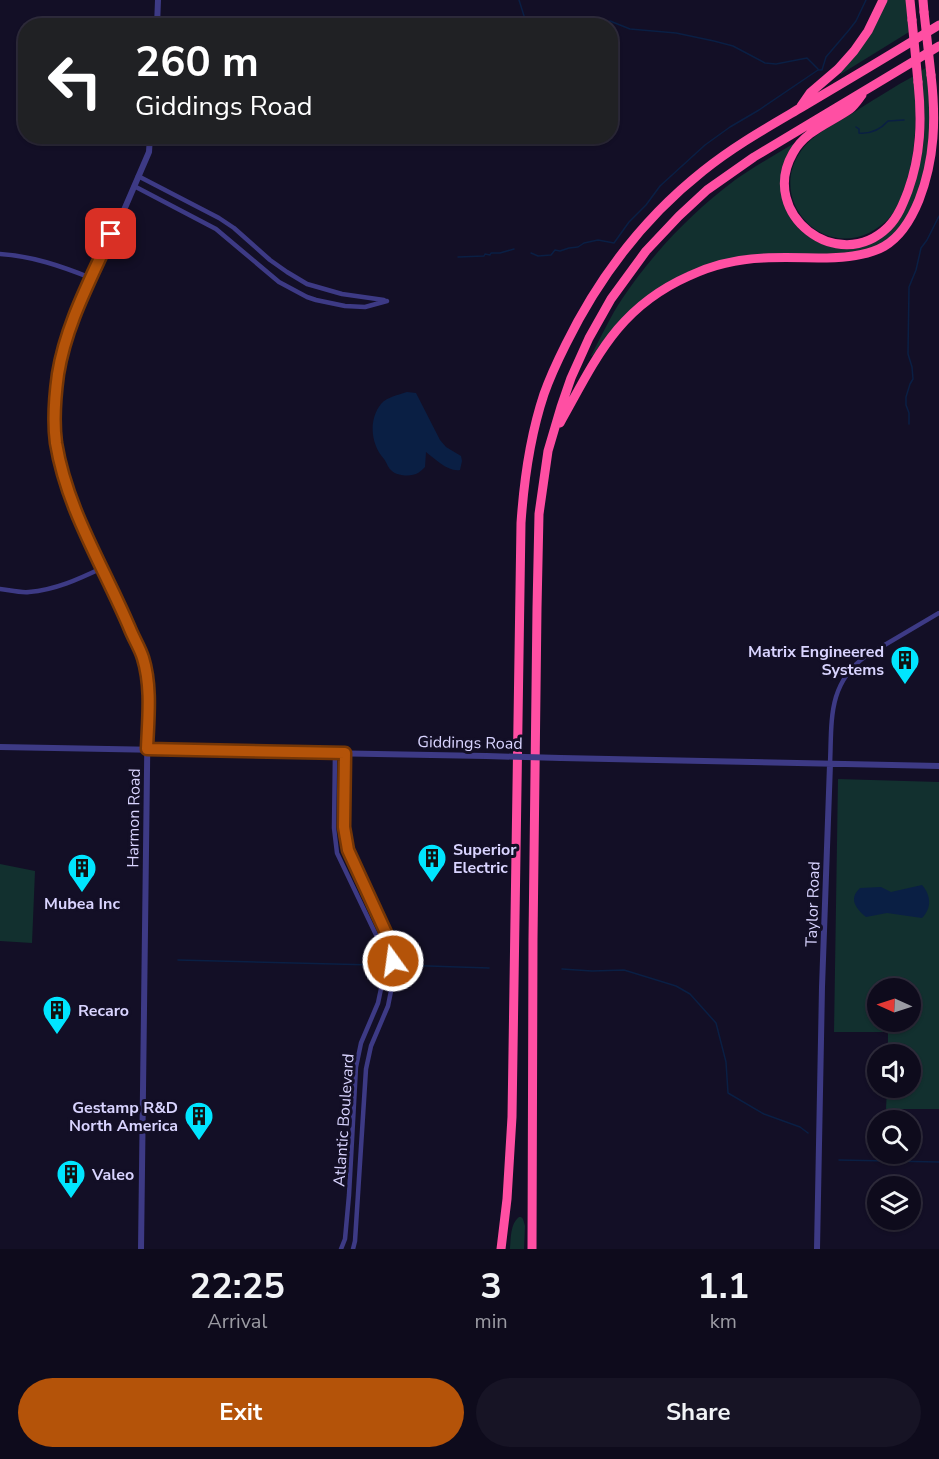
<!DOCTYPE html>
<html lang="en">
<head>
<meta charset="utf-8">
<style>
	body { margin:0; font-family:"Nunito Sans",sans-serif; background:#171425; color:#f1f3f6; height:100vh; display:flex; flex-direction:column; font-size:22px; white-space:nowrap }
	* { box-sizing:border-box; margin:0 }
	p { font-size:20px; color:#9b9ba3 }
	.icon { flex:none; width:33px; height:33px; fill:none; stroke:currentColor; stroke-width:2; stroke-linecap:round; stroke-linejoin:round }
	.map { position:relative; height:1249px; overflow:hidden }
	.side { display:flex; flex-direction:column; background:#0e0b1c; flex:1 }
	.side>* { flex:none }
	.guide { position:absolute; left:18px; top:18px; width:600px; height:126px; border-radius:24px; box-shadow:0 2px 4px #0004,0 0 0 2px #2e2b3b; background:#202124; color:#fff; overflow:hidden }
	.needle { width:39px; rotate:273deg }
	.fabs { position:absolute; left:867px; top:978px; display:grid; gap:12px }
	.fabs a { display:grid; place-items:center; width:54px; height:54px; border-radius:50%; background:#0e0b1c; box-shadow:0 2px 4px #0004,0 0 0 2px #2e2b3b; font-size:30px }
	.pin { position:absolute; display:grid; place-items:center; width:51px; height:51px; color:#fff; margin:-26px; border-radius:12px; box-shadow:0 3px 9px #0006 }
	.me { position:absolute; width:66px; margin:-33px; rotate:346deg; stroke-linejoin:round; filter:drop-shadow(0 0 4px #0008) }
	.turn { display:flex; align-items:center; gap:21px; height:126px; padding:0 18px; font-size:27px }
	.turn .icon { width:78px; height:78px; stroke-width:2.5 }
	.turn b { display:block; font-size:42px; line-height:51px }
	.eta { display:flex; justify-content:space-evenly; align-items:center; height:102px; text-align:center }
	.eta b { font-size:36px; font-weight:700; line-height:42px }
	.primary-button { display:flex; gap:12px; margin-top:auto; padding:12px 18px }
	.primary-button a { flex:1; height:69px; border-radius:36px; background:#b45309; color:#fff; font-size:24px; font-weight:700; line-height:69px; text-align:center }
	.primary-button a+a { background:#171425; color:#f1f3f6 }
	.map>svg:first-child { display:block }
</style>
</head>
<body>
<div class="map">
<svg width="939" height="1249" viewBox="0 0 939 1249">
	<rect width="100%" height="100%" fill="#130f26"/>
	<path fill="#12302f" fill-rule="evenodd" d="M887 0H906L909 32 841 74 840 72Z
		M927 67 930 113 929 153 919 192 903 225 886 242 858 254 759 255 696 269 611 331 592 356H591C601 337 610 317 622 299 652 254 691 213 735 180 753 167 773 156 793 144L794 146C783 161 782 170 783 189 784 195 784 201 785 207 792 228 815 245 837 248 845 249 852 247 859 246 870 243 880 240 888 232 894 226 898 216 902 209 929 162 926 122 921 71Z
		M914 76C917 116 917 154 903 192 900 199 898 207 893 213 887 222 878 228 869 233 817 257 768 197 801 151 814 132 840 122 859 109 877 98 895 86 914 76Z
		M838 779 939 782V1109H886L887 1088H910V1054H888V1032H834ZM878 988H910V1022H878Z
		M0 864 35 871 32 943 0 941Z
		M519 1217H521L523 1219 525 1226 524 1249H510C511 1239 510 1224 519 1217Z"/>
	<path fill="#0a1f44" d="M407 392 416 393 440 440 446 447 461 456 462 461 460 470C448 472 435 459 426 452L425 467C423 469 421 471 418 473 412 477 397 476 392 471 388 468 387 463 384 459 371 445 368 420 381 404 387 397 398 395 407 392Z
		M922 885C931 895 932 908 922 918L887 913 866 917C856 909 848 899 860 888L881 887 891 892Z"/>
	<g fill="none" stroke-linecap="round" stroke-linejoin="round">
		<path stroke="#0a1f44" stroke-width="1.5" d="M519 0 525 19 532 26
			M593 26 610 21 630 29 676 33 714 41 733 46 765 63 776 64 807 58 818 69
			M856 127 859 129V133C871 134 880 130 888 121L904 120
			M531 253 538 256 551 255 555 250 560 251 569 248 578 247 584 243 598 240 614 243 629 222 646 205 660 186 705 145 730 127 759 110 818 70H822L826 57 849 30 856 21 866 0
			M458 257 484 256 485 254 490 255 491 253H500L514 249
			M909 424V413L906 405V397L910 384 913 379 912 367 908 354 909 287 916 270 921 248 927 240 939 216
			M178 960 374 965
			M398 965 489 968
			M562 969 592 971 624 970 676 986 690 994 716 1023 726 1062 728 1093 764 1114 800 1127 808 1133
			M839 1160 939 1162"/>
		<path stroke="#3d3a85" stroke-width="4.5" d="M138 176 219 218 234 228 270 260 287 272 307 284 342 294 384 300
			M134 186 216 229 279 282 307 297 316 300 345 306 365 307 387 301
			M0 254C32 256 61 266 91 278
			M0 589C9 590 20 593 29 592 55 590 79 579 102 568
			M335 753 334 828 337 853 378 939 383 962 382 984 378 1003 361 1043 356 1067 349 1195 345 1239 341 1249
			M345 753 344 827 348 850 387 935 393 961 392 986 388 1006 371 1046 366 1069 355 1241 353 1249
			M830 764C832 721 827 684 866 656L939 613"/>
		<path stroke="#3d3a85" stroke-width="6" d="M157 26 158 0
			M0 747 486 756
			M561 758 939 766
			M141 1249 148 691 143 658 124 615 75 510 64 477 56 441 55 411 58 374 67 339 77 306 124 210 149 152 150 136
			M817 1249 822 987 830 764"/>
		<path stroke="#ff4fa3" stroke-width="9" d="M910 0 912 20
			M923 0 924 12
			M862 95C858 100 855 105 850 109 830 123 805 131 793 153 758 214 838 276 888 227 898 217 903 204 908 191 921 155 922 120 918 82
			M801 106 810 93 838 69 854 51 868 31 883 0
			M560 423C596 359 617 308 689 276 712 265 738 259 764 258 785 257 806 258 827 258 876 257 900 247 919 200 935 159 936 118 931 75
			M501 1249 507 1199 512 1117 521 523C524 479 530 436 544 394 550 377 558 360 566 344 599 277 645 217 703 171 734 146 768 127 802 107 848 80 893 53 939 25
			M532 1249 533 939 537 608 539 514 548 451 561 407 571 378 589 338 611 299 646 251 679 216 707 190 754 157 939 46"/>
		<path stroke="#3d3a85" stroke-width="6" d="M486 756 561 758"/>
		<path stroke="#ff4fa3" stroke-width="9" d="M924 12 931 75
			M912 20 918 82"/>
	</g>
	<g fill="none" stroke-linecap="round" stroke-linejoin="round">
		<g stroke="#753606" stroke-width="15">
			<path id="route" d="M111 234C91 279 66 324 58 374 55 396 53 421 56 443 67 510 104 567 130 629 134 639 140 648 143 658 152 687 148 720 147 749L345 753 344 827 348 850 387 935 393 961"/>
		</g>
		<use href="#route" stroke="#b45309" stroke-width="10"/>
	</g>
	<defs>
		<g id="building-pin" transform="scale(1.5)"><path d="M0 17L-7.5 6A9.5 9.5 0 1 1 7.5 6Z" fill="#00e5ff" stroke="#130f26"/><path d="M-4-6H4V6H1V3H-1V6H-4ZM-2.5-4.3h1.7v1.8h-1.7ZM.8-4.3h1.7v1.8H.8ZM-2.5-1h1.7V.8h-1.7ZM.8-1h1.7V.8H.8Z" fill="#111"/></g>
	</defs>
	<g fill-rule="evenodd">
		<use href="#building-pin" x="905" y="660"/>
		<use href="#building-pin" x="432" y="858"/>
		<use href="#building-pin" x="82" y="868"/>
		<use href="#building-pin" x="57" y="1010"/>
		<use href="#building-pin" x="199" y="1116"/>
		<use href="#building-pin" x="71" y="1174"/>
	</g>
	<g text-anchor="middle" stroke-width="6" stroke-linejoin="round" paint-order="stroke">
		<g font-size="16" font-weight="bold" fill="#d9d4ff" stroke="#130f26" text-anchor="start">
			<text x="884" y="657" text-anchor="end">Matrix Engineered<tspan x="884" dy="18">Systems</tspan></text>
			<text x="453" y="855">Superior<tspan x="453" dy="18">Electric</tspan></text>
			<text x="82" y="909" text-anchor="middle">Mubea Inc</text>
			<text x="78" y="1016">Recaro</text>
			<text x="178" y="1113" text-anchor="end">Gestamp R&amp;D<tspan x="178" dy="18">North America</tspan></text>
			<text x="92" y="1180">Valeo</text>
		</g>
		<g font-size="16" fill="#d9d4ff" stroke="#130f26">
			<text transform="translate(470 742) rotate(1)" y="6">Giddings Road</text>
			<text transform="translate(133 818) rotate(-89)" y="6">Harmon Road</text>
			<text transform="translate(812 904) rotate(-88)" y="6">Taylor Road</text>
			<text transform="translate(343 1120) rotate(-86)" y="6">Atlantic Boulevard</text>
		</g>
	</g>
</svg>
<div class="fabs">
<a><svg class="needle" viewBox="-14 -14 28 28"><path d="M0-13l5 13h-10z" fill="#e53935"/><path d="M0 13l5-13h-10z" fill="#9b9ba3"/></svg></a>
<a><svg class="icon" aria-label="sound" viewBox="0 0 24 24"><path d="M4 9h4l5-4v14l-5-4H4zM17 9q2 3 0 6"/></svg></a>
<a><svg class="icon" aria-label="search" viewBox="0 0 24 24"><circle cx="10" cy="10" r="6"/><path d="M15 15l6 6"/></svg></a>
<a><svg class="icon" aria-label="layers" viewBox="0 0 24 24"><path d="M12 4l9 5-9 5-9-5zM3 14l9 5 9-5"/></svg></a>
</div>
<div class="pin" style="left:111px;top:234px;background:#d93025"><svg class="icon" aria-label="arrive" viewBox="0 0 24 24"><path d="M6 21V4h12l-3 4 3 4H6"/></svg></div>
<svg class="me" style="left:393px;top:961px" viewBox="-20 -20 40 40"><circle r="17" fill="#b45309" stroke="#fff" stroke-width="3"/><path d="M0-11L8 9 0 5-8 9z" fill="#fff"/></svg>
<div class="guide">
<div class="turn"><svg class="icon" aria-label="left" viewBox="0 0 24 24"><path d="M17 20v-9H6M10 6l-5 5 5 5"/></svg><div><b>260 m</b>Giddings Road</div></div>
</div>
</div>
<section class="side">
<div class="eta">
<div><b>22:25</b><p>Arrival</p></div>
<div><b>3</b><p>min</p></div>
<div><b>1.1</b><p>km</p></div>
</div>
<div class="primary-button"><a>Exit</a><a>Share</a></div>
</section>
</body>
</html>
